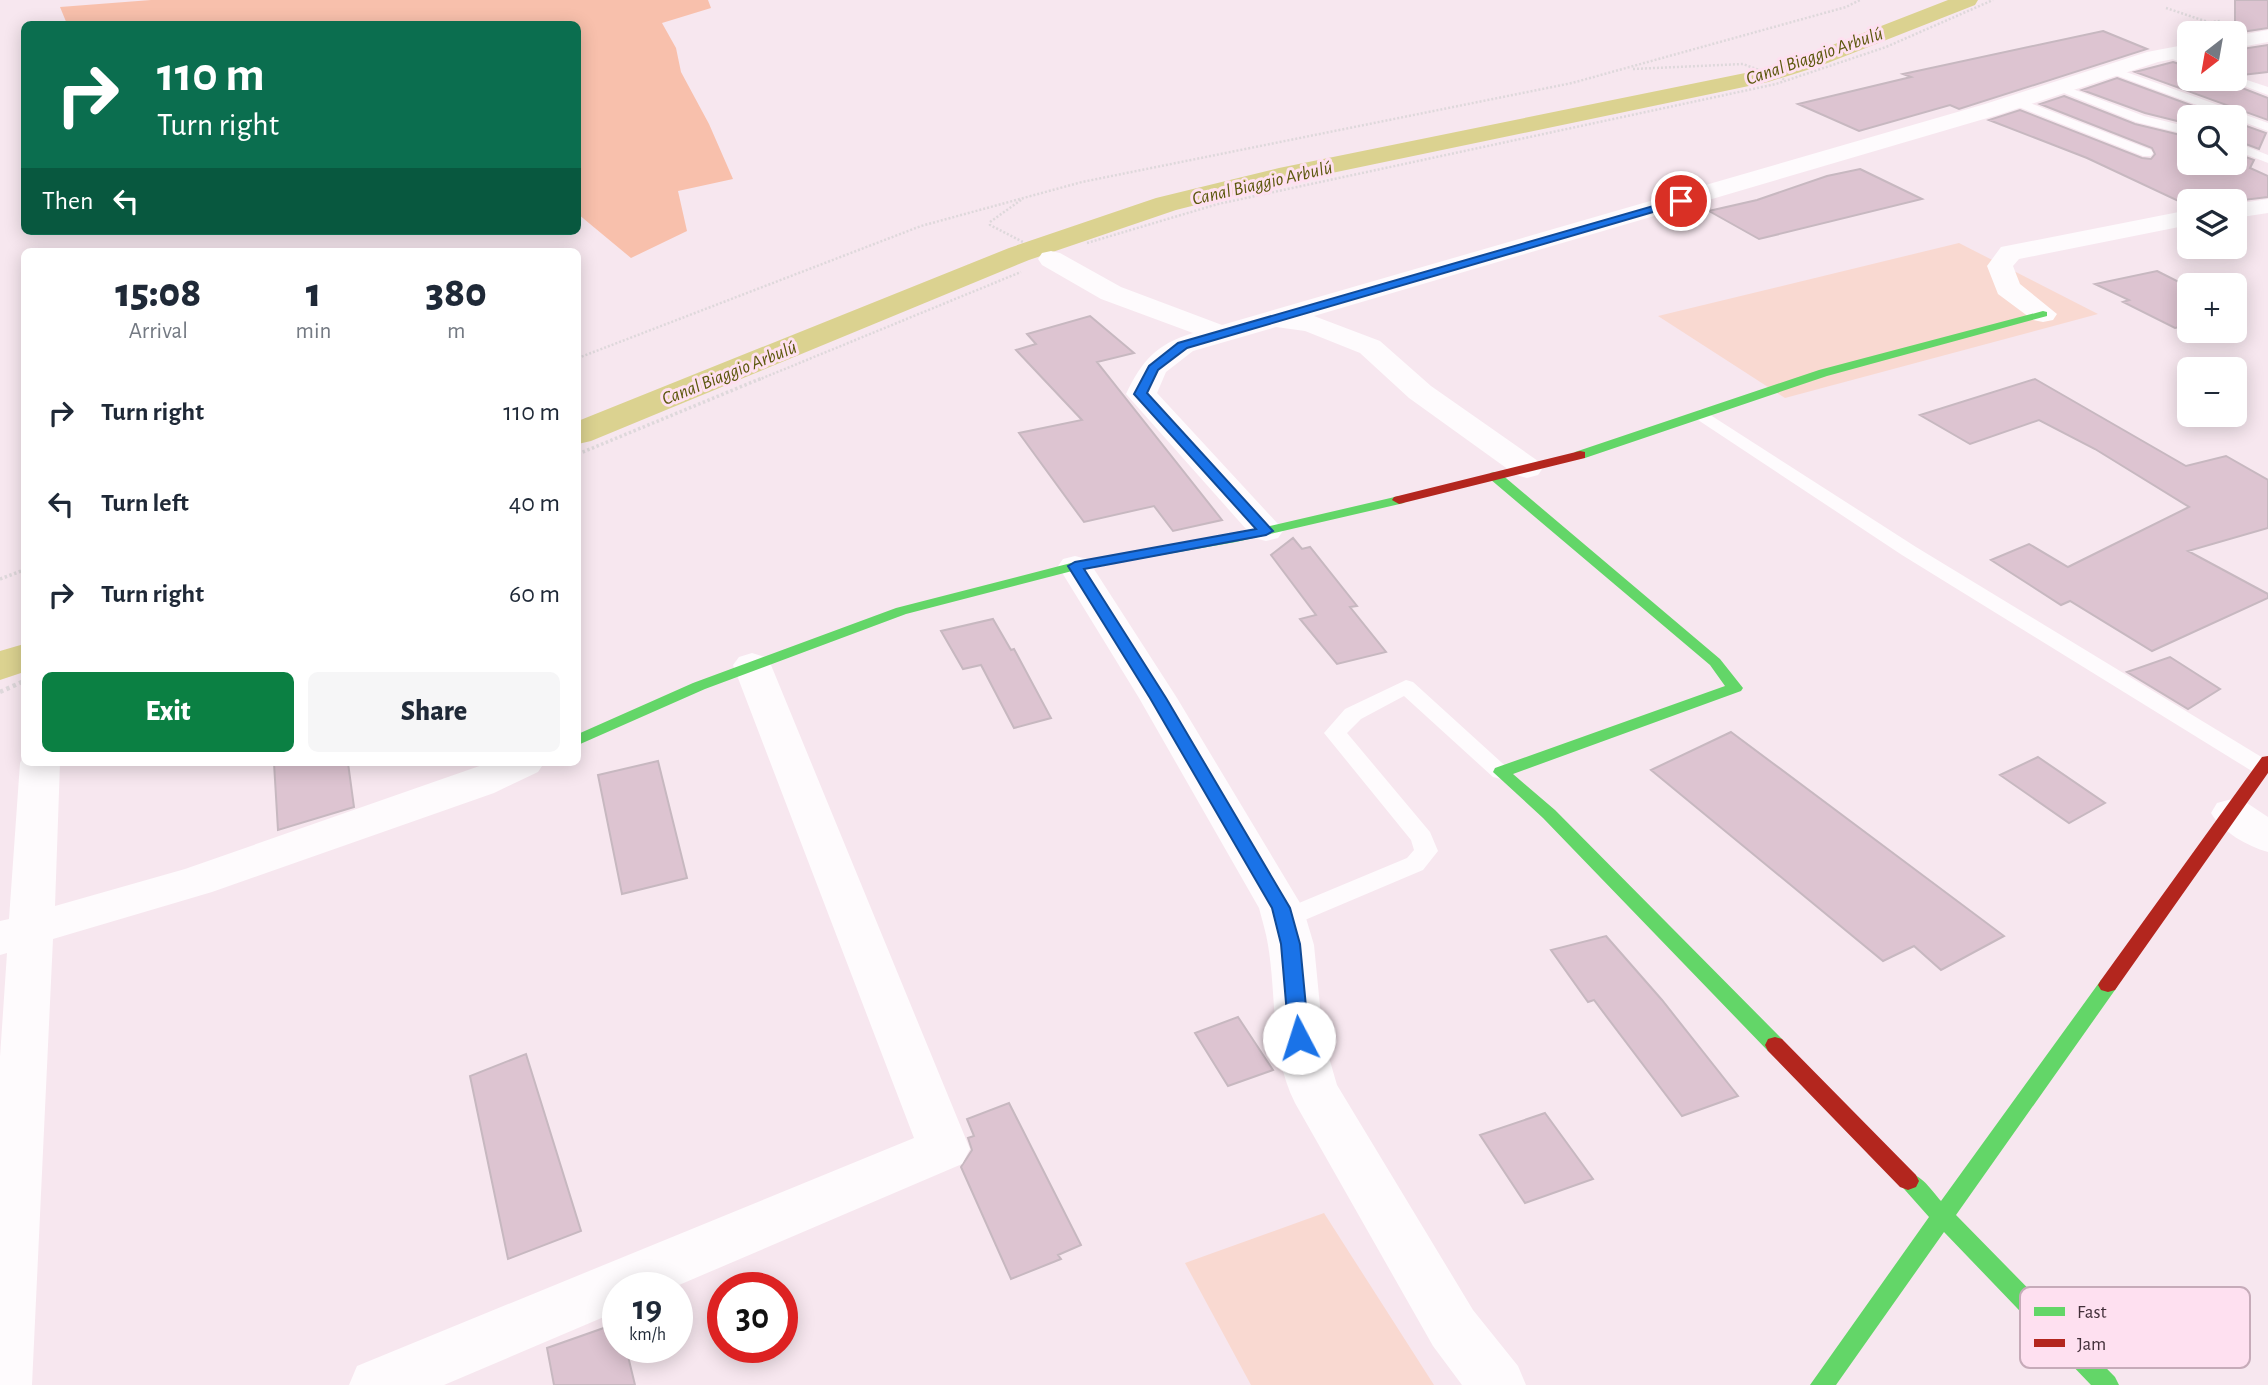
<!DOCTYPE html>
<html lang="en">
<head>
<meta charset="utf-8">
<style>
	body { margin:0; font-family:"Alegreya Sans",sans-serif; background:#f6f6f7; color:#1f2937; height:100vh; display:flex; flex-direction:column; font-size:26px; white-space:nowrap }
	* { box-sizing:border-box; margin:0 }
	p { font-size:23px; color:#747a83 }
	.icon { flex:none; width:38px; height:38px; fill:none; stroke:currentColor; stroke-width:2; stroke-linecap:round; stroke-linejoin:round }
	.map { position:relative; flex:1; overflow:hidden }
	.side { position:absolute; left:21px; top:248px; width:560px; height:518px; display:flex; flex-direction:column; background:#fff; border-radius:10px; box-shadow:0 4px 18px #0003 }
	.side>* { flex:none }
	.top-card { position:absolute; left:21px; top:21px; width:560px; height:214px; border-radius:10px; box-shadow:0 4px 18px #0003; background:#0b6e4f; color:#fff; overflow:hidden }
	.needle { width:46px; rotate:211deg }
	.controls { position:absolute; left:2177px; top:21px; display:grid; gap:14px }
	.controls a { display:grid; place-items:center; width:70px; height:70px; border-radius:10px; background:#fff; box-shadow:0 4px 18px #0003; font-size:35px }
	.speed { position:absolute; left:602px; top:1272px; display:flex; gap:14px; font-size:35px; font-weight:700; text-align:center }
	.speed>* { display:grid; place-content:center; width:91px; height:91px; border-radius:50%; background:#fff; box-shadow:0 4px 18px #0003; line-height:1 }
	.speed small { font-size:18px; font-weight:400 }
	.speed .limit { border:10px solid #d22; background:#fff; color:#111 }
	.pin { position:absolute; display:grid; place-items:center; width:60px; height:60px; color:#fff; margin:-30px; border:4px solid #fff; border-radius:50%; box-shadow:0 2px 7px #0007 }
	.me { position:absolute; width:77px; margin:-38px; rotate:355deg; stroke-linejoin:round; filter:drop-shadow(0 0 5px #0008) }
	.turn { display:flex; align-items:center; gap:24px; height:147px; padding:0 21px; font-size:32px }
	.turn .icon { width:91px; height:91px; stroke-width:2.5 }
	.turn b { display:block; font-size:49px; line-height:60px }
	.then { display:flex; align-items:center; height:66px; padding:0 21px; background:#0003; gap:14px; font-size:26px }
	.eta { display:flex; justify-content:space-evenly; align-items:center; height:119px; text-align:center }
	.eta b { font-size:42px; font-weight:800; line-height:49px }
	.action { display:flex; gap:14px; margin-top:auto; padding:14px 21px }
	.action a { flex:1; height:80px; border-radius:10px; background:#0b8043; color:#fff; font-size:28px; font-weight:800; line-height:80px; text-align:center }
	.action a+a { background:#f6f6f7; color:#1f2937 }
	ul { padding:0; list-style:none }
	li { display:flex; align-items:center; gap:21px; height:91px; padding:0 21px }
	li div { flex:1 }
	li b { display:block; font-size:26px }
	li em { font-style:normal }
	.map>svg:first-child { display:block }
</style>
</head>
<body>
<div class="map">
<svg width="2268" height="1385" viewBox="0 0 2268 1385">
	<rect width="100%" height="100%" fill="#f7e7ef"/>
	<path fill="#f9d9d1" d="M1959 243 2098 314 1785 398 1658 316Z
		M1324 1213 1434 1385H1251L1185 1263Z"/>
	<path fill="#f8c0ac" d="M151 0H708L711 8 662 23 676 48 681 72 709 124 733 179 678 191 687 231 631 258 578 214V24H67L60 7Z"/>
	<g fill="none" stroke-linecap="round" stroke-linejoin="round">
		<path fill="#dbd290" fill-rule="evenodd" d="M1948 0H1978L1975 5 1820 66 1768 82 1279 184 1176 210 1029 260 591 441 578 444V421L1009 248 1156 198 1279 168 1755 71 1804 56Z
			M24 644V672L0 680V651Z"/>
	</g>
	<path fill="#ddc4d1" stroke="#c7b8c0" stroke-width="2" d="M2235 0H2268V28L2235 33Z
		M2103 31 2147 49 1959 109 1950 105 1859 131 1798 104 1911 77 1903 74Z
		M2268 45V72L2242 75 2235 74V50Z
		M2173 62 2189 67V79H2219L2268 98V120L2135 72Z
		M2117 78 2223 117H2189V124L2145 113 2082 90Z
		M2064 96 2135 124 2189 137V163H2235V153L2254 160 2250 168 2268 176V197L2235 201H2189V206L2087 158 1989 120 2020 110 2142 158 2151 159 2155 154 2152 148 2040 104Z
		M2235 122 2266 133 2259 149 2235 140Z
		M1860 169 1922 199 1759 239 1709 211 1757 200 1827 176Z
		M2157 271 2189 287V325L2175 328 2123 302 2129 300 2095 284Z
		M1090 316 1134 353 1097 362 1222 520 1173 531 1154 506 1084 522 1019 433 1082 420 1016 350 1036 344 1027 334Z
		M2035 379 2186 466 2226 456 2268 480V528L2188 551 2268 594V598L2152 651 2070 601 2061 605 1991 560 2029 544 2068 567 2189 507 2095 449 2039 420 1970 444 1920 415Z
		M1293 538 1302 549 1310 547 1357 606 1350 607 1386 652 1337 664 1300 619 1316 615 1271 555Z
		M993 619 1011 650 1014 649 1051 718 1014 728 981 665 963 669 941 631Z
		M2170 657 2220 689 2188 709 2127 672Z
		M1731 732 2004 936 1941 970 1914 946 1883 961 1651 770Z
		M2038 757 2105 803 2069 823 2000 775Z
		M658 761 687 878 622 894 598 775Z
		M274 763H348L354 807 278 830Z
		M1606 936 1662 1000 1738 1096 1682 1116 1594 1000 1588 1002 1551 950Z
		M1238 1017 1273 1070 1228 1086 1195 1033Z
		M526 1054 581 1231 508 1259 470 1076Z
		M1009 1103 1081 1245 1058 1255 1061 1259 1011 1279 961 1167 972 1150 968 1138 974 1136 967 1119Z
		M1545 1113 1593 1179 1525 1203 1480 1135Z
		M618 1323V1348H626L635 1385H554L547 1348Z"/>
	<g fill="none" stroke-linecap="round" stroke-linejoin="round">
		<path stroke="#ded8db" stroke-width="2.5" stroke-dasharray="2 2" stroke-linecap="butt" d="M2166 8 2208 22
			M2198 24 2220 21
			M1633 69 1743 64 1786 80
			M1021 200 990 222V225L1023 242
			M1087 243 1218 204 1776 84 1886 47 1993 0
			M578 358 921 226 1082 182 1572 83 1846 7 1860 0
			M758 380 1021 272"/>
		<path stroke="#ded8db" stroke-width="3.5" stroke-dasharray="2.5 2.5" stroke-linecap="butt" d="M578 454 762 378
			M0 579 24 570"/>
		<path stroke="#ded8db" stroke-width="4.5" stroke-dasharray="3.5 3.5" stroke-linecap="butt" d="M0 692 24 681"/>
		<path fill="#fefbfd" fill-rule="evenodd" d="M2168 51 2189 58V65L2164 56 2162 54Z
			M2107 68H2115L2268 123V131L2107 72Z
			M2235 76 2268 87V95L2231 81 2229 79H2235Z
			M2054 85H2062L2144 116 2189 127V135L2136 122 2054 89Z
			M2015 97 2151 150 2153 153 2151 156H2143L2011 104 2009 101Z
			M2235 142 2268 155V163L2235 150Z
			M1701 409 1916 547 2268 761V774L2255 773 1902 555 1695 418 1693 414Z
			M1406 680 1413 682 1512 772 1509 777 1501 779 1493 777 1404 696 1361 719 1347 733 1430 832 1438 851 1423 870 1293 925 1284 928 1275 925 1272 919 1275 913 1407 858 1414 850 1411 840 1324 733 1345 709Z"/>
		<path fill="#fefbfd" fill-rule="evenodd" d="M2268 30V42L2235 48V36Z
			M2189 44V56L2158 62 2001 114 1314 316 1380 341 1431 386 1538 461 1543 468 1538 475 1527 478 1516 475 1409 398 1360 353 1305 331 1276 327 1193 351 1166 372 1157 393 1278 524 1283 531 1278 538 1266 541 1254 538 1126 394C1142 361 1156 344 1193 333L1101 299 1042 265 1038 259 1042 253 1051 251 1060 253 1121 287 1222 325 1985 104 2147 52Z
			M2268 199V213L2235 218V204Z
			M2189 210V225L2019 259 2013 266 2020 284 2057 314 2053 320 2043 322 2033 320 1998 294 1987 266 2001 247Z
			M1075 556 1087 559 1092 566 1177 698 1303 908 1314 945 1323 1037 1337 1085 1473 1310 1518 1366 1526 1385H1462L1433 1346 1295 1103C1270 1053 1277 999 1268 945 1266 932 1262 920 1259 908L1139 698 1058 566 1063 559Z
			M752 653 765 657 771 665 970 1149 962 1164 672 1288H618V1311L444 1385H349L357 1366 914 1138 733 665 739 657Z
			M24 755V763H60L55 906 185 869 488 763H544L538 772 494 793 212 892 53 939 32 1385H0V1057L7 953 0 955V921L9 919 20 763Z
			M2232 799 2247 803 2268 817V852C2247 846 2222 832 2211 813L2217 803Z"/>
		<path fill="#63d668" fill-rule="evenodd" d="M2043 311 2047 312V316L1827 376 1585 458H1575L1573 455 1575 452 1819 370Z
			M1495 472 1500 473 1720 659 1743 688 1741 691 1513 774 1555 810 1782 1039 1785 1045 1782 1051 1775 1053 1768 1051 1543 818 1493 772 1495 768 1725 686 1710 665 1490 479V473Z
			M1399 496 1406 500 1404 503 1236 542 1076 570 906 614 705 689 578 745V734L693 683 896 608 1075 562 1236 534Z
			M2108 978 2115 980 2118 985 2115 990 1956 1215 2115 1377 2119 1385H2091L1944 1232 1836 1385H1810L1929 1217 1897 1181 1900 1175C1918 1168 1930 1189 1941 1201L2101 980Z"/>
		<path fill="#b3261e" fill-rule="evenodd" d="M1580 451 1585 452V458L1399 504 1392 500 1394 497Z
			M2268 756V773L2115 990 2108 992 2101 990 2098 985 2101 980 2262 757Z
			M1775 1037 1782 1039 1916 1175 1919 1181 1916 1187 1908 1190 1900 1187 1768 1051 1765 1045 1768 1039Z"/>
	</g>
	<path fill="#1a73e8" stroke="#114b97" stroke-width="2" d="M1681 198 1684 199V203L1187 348 1158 370 1147 393 1273 531 1266 535 1084 569 1166 698 1290 908 1300 944 1309 1038 1306 1043 1299 1045 1292 1043 1289 1038 1281 944 1272 908 1150 698 1068 566 1075 562 1256 529 1134 394 1149 366 1178 343Z"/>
	<g text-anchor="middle" stroke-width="6" stroke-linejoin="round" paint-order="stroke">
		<g font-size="19" font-style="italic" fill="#5c570c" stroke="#fee0f0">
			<text transform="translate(1814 55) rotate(-19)" y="7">Canal Biaggio Arbulú</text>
			<text transform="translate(1262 182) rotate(-13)" y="7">Canal Biaggio Arbulú</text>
			<text transform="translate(729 372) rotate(-22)" y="7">Canal Biaggio Arbulú</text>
		</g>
	</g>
	<rect x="2020" y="1287" width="230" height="81" rx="10" fill="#fee0f0" stroke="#c6abb9" stroke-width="2"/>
	<rect x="2034" y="1307" width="31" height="9" fill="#63d668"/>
	<rect x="2034" y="1339" width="31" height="8" fill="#b3261e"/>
	<g font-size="19" fill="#422f39">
		<text x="2077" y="1318">Fast</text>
		<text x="2077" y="1350">Jam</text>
	</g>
</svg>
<div class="controls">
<a><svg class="needle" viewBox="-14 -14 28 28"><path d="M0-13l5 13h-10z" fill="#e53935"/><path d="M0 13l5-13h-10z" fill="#747a83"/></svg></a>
<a><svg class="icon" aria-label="search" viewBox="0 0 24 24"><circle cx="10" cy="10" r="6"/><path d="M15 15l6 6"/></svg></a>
<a><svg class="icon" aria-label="layers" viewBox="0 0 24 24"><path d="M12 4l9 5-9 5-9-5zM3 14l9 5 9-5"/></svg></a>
<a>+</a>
<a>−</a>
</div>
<div class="speed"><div>19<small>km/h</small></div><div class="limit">30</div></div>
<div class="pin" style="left:1681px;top:201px;background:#d93025"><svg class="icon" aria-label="arrive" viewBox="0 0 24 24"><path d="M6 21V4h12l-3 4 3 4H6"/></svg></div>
<svg class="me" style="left:1299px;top:1038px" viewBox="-20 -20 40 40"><circle r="19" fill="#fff"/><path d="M0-13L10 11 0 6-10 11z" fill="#1a73e8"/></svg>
<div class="top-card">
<div class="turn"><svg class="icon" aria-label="right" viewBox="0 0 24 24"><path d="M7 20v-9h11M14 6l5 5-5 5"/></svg><div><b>110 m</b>Turn right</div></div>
<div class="then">Then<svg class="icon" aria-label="left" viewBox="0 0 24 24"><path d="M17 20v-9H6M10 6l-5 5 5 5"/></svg></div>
</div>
<section class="side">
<div class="eta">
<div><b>15:08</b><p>Arrival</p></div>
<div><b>1</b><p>min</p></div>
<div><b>380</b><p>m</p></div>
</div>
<ul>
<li><svg class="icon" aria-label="right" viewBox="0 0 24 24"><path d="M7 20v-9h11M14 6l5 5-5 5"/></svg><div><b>Turn right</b></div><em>110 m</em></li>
<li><svg class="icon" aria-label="left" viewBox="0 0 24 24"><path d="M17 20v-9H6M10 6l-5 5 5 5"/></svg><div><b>Turn left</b></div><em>40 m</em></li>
<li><svg class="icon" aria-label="right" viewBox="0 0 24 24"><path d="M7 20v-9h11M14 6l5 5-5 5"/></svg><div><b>Turn right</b></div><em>60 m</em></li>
</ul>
<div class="action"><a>Exit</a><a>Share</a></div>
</section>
</div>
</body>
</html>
